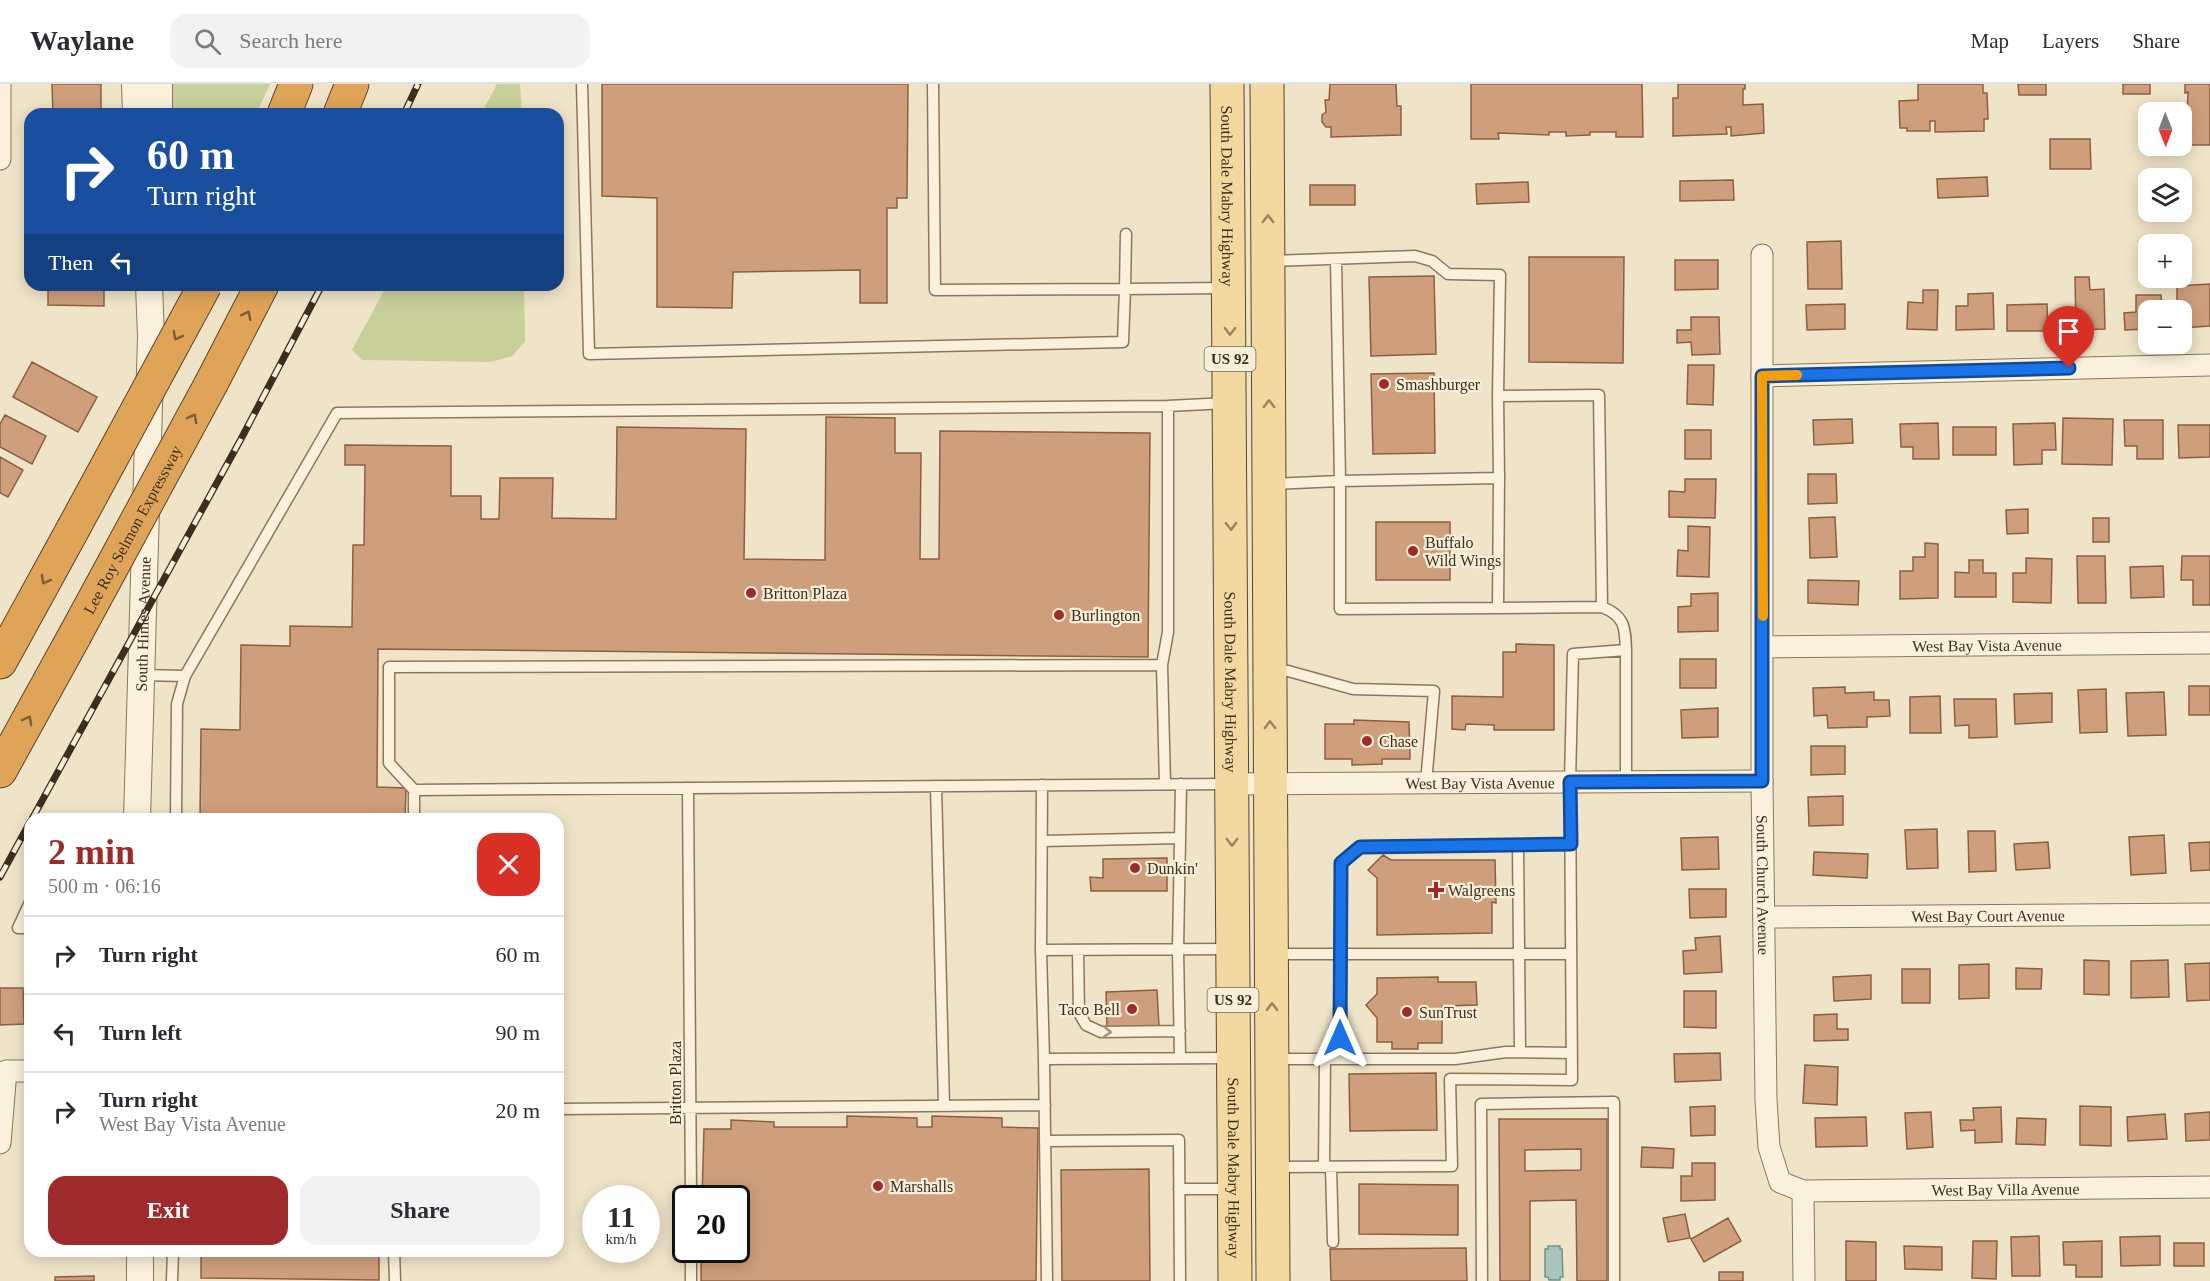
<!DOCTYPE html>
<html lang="en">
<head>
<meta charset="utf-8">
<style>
	body { margin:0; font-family:Georgia,serif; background:#f2f2f3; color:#2b2b33; height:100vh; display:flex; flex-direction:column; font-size:22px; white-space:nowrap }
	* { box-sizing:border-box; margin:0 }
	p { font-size:20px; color:#7c7c81 }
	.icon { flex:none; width:33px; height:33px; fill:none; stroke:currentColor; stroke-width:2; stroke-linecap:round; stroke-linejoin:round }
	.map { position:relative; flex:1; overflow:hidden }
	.sheet { position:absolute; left:24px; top:729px; width:540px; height:444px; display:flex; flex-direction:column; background:#fff; border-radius:18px; box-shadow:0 3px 15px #0003 }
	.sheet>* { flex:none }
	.guide { position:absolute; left:24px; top:24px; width:540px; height:183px; border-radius:18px; box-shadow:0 3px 15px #0003; background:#1a4fa0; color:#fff; overflow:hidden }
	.needle { width:39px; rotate:179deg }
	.fabs { position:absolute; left:2138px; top:18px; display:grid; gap:12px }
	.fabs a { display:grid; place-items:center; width:54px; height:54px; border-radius:12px; background:#fff; box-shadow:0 3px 15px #0003; font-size:30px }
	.speed { position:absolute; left:582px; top:1101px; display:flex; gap:12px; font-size:30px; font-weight:700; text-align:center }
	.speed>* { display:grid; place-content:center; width:78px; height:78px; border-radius:50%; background:#fff; box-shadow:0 3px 15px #0003; line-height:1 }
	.speed small { font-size:15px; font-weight:400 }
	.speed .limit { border:3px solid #111; border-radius:9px; background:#fff; color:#111 }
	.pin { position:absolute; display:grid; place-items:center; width:51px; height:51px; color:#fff; margin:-62px -26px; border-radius:50% 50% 50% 0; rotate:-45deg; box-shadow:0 0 6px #0007 }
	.pin .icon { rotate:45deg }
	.me { position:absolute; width:66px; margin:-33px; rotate:0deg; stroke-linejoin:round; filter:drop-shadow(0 0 4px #0008) }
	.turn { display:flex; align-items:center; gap:21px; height:126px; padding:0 24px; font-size:27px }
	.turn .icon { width:78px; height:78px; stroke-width:2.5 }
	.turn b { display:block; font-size:42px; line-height:51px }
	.then { display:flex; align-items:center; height:57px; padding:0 24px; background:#0003; gap:12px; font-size:22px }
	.round { display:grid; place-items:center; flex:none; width:63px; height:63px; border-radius:18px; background:#f2f2f3 }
	.head { display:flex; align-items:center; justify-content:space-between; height:102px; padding:0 24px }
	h1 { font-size:36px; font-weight:700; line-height:45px; color:#9e2a2b }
	.action { display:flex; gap:12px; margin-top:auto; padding:12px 24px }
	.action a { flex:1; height:69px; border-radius:18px; background:#9e2a2b; color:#fff; font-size:24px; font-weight:700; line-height:69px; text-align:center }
	.action a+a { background:#f2f2f3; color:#2b2b33 }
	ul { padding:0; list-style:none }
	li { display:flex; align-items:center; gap:18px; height:78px; padding:0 24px; border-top:2px solid #e1e1e2 }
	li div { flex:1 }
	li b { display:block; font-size:22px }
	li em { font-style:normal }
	header { display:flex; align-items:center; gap:36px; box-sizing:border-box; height:84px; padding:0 30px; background:#fff; border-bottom:2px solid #e1e1e2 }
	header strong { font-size:28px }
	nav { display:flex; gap:33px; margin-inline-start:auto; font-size:21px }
	.search { width:420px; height:54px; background:#f2f2f3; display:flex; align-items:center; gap:15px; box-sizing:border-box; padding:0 21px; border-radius:18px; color:#7c7c81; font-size:22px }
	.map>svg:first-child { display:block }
</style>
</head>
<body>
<header>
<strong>Waylane</strong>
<div class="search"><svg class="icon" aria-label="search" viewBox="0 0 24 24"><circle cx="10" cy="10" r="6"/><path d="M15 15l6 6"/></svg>Search here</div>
<nav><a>Map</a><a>Layers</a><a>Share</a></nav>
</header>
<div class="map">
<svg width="2210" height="1197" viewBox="0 0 2210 1197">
	<rect width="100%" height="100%" fill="#f0e4c8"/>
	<path fill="#c9cf9b" d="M168 0H270L256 30H168Z
		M497 0H520L522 30H481Z
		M387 201H524L525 258 512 272 491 278 362 276 352 266Z"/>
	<path fill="#a9c4bc" stroke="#6f938a" stroke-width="1.5" d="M1548 1162H1560V1165H1562L1563 1193H1560V1196H1549L1548 1193H1545V1165H1548Z"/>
	<path fill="#cf9f7d" stroke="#8d5f41" stroke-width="1.5" fill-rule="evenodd" d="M52 0H101V29L53 30Z
		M602 0H908L907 114H897V124H887V219H860V186L735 188H733L732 224 657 223V114L602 112Z
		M1330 0H1396L1397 22H1401V51L1331 53V43H1326L1322 38V31L1326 28 1325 16H1329Z
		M1471 0H1642L1643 53H1616V48H1590V51L1566 52V48H1549V51L1498 49 1499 55H1471Z
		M1678 0H1745V5H1743V21L1763 20 1764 49 1731 52V43H1726L1727 50 1673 52V14H1678Z
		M1918 0H1983V9H1987L1988 35H1984V47L1935 48V37H1930V47H1907V44H1900L1899 17 1918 16Z
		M2018 0H2046V11H2019Z
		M2123 0H2150V10H2123Z
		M2185 0H2210V61H2186L2188 8 2185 9Z
		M2050 55H2090L2091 85H2050Z
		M1987 93 1988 112 1938 114 1937 95Z
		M1733 96 1734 116 1680 117V97Z
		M1528 98 1529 118 1477 120 1476 100Z
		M1310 101H1355V121H1310Z
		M1841 157 1842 205H1808L1807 158Z
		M1529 173H1624L1623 279 1529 278Z
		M1675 176H1718V205L1675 206Z
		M1434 192 1436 270 1371 272 1369 193Z
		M2075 193H2089L2090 206 2104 205 2105 245 2076 246Z
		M2210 200V242L2181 244V226H2177V202Z
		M48 201H104V222L48 221Z
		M1923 206H1938L1937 246 1907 245 1908 218 1923 219Z
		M1993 209 1994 245 1956 246V222H1968V210Z
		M2136 211H2161L2162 226H2148V245L2125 246 2124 229 2136 228Z
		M1845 220V245L1807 246 1806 221Z
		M2047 220 2048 247H2007V221Z
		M1691 233H1719L1720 270 1692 271 1691 258 1677 259V246H1691Z
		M32 278 97 313 78 348 13 313Z
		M1688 281H1714L1713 321 1687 320Z
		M1434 289 1435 369 1373 370 1371 290Z
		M5 331 46 352 32 380 0 363V340Z
		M826 333 895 334V369H921L920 475H939L940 347 1150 349 1148 573 378 565 377 703 406 704 405 735H200L201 645 240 646 241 561 290 562V542L352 543 353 461H364L365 381H345V361L451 362V412H481V435H499L500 394H553L552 434 616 435 617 343 746 345 744 475 825 476Z
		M2063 334 2113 335 2112 381 2062 380Z
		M1852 335 1853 359 1814 361 1813 336Z
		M2124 336H2163V375H2137V362H2125Z
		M1938 339 1939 375H1913V363H1901L1900 340Z
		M2055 339 2056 366H2042V380L2014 381 2013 340Z
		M2178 341H2210V373L2179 374Z
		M1953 343H1996V371H1953Z
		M1685 346H1711V375H1685Z
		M0 373 23 386 8 413 0 409Z
		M1808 390H1836L1837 419 1808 420Z
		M1685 395H1716L1715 434 1669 433V407L1685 408Z
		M2028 425V449L2007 450 2006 426Z
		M1835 433 1837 473 1810 474 1809 434Z
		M2093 434H2109V458H2093Z
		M1376 438H1450V496H1376Z
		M1688 442 1710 443 1709 493 1677 492 1678 466 1688 467Z
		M1925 459 1938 460V514L1900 515V487H1913V473H1925Z
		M2077 472H2105L2106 519H2078Z
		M2182 472H2210V521H2193V496H2181Z
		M2026 474 2052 475 2051 519 2013 518V489H2026Z
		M1969 476H1983V489H1996V513H1955V488L1969 489Z
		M2163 482 2164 513 2131 514 2130 483Z
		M1808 496 1859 497 1858 521 1808 519Z
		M1718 509V547L1678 548V523L1691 522V510Z
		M1516 560 1554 561V646H1494V641L1466 640 1465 646 1452 645V612L1503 613V568H1516Z
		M1680 575H1716V604H1680Z
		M2189 602H2210V631H2189Z
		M1845 603V609L1874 608V616H1889L1890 632 1867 633V643L1828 644 1827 631 1814 632 1813 604Z
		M2106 605 2107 648 2080 649 2078 606Z
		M2164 608 2166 651 2128 652 2126 609Z
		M2052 609V638L2015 640 2014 610Z
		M1940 612 1941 649H1910V613Z
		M1954 615H1996L1997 653 1969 654V641L1955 642Z
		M1718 624V653L1682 654 1681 626Z
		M1354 636 1409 638 1410 675H1382V680L1352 681V675H1325V640H1354Z
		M1811 662H1845V690L1811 691Z
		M1843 712V741L1809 742 1808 713Z
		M1937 745 1938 784 1907 785 1905 746Z
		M1968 747H1995L1996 787 1969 788Z
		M2164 751 2166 789 2131 791 2129 753Z
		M1718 753 1719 785 1682 786 1681 754Z
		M2048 758 2050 784 2016 786 2014 760Z
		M2210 758V786L2191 787 2189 759Z
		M1814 768 1868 770 1867 794 1813 791Z
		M1383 771 1391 776H1495L1496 819 1492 818V849L1377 851V794L1368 786Z
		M1167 774V807H1091L1090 793 1103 794V775Z
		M1689 805H1726V833L1690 834Z
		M1720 852 1722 888 1684 890 1683 867 1696 866 1695 854Z
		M2084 876 2109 877V911L2084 910Z
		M2168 876 2169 913 2131 914V877Z
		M2210 879V916L2187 917 2185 880Z
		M1989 880V914L1959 915V881Z
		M2016 884 2042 885 2041 905H2016Z
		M1902 885H1930V919H1902Z
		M1871 891V915L1834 917 1833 893Z
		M1438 893V898H1476L1477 921 1442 922V959H1418V965H1392V958H1377V934L1366 921 1377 910V894Z
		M0 904H23L24 940 0 941Z
		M1157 906 1159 942 1107 943 1106 908Z
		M1684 907H1716V944L1684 943Z
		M1837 930V945H1848V956L1814 957V931Z
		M1720 969 1721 996 1675 998 1674 970Z
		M1805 981 1838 983 1837 1021 1803 1019Z
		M1436 989 1437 1046 1350 1047 1349 990Z
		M1715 1022V1051L1691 1052 1690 1023Z
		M2080 1022 2111 1023V1062L2080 1061Z
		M2001 1023 2002 1058 1975 1059V1046L1961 1047 1960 1036H1974L1973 1024Z
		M1931 1028 1933 1063 1907 1065 1905 1029Z
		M2210 1028V1056L2186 1057 2185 1030Z
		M2165 1030 2167 1055 2128 1057 2127 1033Z
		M847 1032 917 1034V1043H932V1032L1002 1034V1043L1038 1044 1036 1197H701V1166H736V1114H702L704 1045H731V1036L774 1038V1043H847Z
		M1866 1033 1867 1062 1816 1063 1815 1034Z
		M2017 1034 2046 1035 2045 1061 2016 1060Z
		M1499 1035H1607V1197H1577L1576 1116 1530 1117V1197H1500ZM1581 1065V1086L1525 1087V1066Z
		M1642 1063 1674 1065 1673 1084 1641 1083Z
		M1692 1079H1715V1116L1681 1117V1092H1692Z
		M1149 1085 1150 1197H1062L1061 1086Z
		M1359 1100 1458 1101V1151L1359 1150Z
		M1685 1130 1690 1154 1668 1158 1663 1134Z
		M1728 1134 1741 1157 1704 1178 1691 1155Z
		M2039 1152 2040 1192H2012L2011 1153Z
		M2160 1152V1181L2121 1182 2120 1153Z
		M1846 1157 1876 1158V1197H1846Z
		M1973 1157H1997L1996 1195 1972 1194Z
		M2102 1157V1193H2076V1181H2064L2063 1158Z
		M2174 1159H2204V1182H2174Z
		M1904 1162 1942 1163V1186L1905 1185Z
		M1466 1164 1467 1197H1331L1330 1165Z
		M201 1167H379V1196L201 1194Z
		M1719 1188H1743V1197H1719Z
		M94 1192V1197H55V1193Z"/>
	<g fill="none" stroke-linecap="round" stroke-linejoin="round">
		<g stroke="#8d765c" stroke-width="13">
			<path id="service" d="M582 0 589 270 1123 258 1125 205 935 206 933 0
				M1126 150 1125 205 1226 204
				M1271 177 1415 172 1432 177 1448 190 1500 191 1498 312 1599 311 1602 523C1625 532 1625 543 1626 566L1573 570 1570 698 1572 996 1450 995 1452 1082 1274 1083
				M1498 312 1499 394
				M1168 322 1227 319
				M1271 400 1340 397 1336 175
				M1498 524 1340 525V397L1499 394 1498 524 1602 523
				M1626 566V698
				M1273 586 1288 587 1353 605 1434 607 1426 699
				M141 591 185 592
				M1042 701 1041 866 1044 975 1047 1197
				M936 702 944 1022
				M688 704 691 1114
				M414 706 1229 700
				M176 735 177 620 185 592 337 329 1168 322V548L1162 581
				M414 735V706L389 679V583L1162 581 1165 700
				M1042 757 1180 754
				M1518 761 1520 968
				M30 818 18 844H30
				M1041 866 1229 865
				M1078 866 1079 929 1086 941 1101 948 1180 947
				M1275 870H1571
				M1180 974 1178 865 1181 700
				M1044 975 1230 974
				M1274 975H1340L1341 779 1360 763 1571 760
				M1340 975H1455L1506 968 1572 969
				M558 1025 1045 1021
				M1045 1057 1179 1056 1180 1197
				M1324 1083 1325 975
				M1331 1083 1333 1158
				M1179 1105H1230
				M691 1166V1197
				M394 1167 395 1197
				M172 1197 173 1167
				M1482 1197 1481 1020 1614 1018V1197"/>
		</g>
		<g stroke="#8d765c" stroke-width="23">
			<g id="minor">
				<path d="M0 75V0"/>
				<path id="s1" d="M1762 171V697L1766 1016 1769 1063 1780 1098 1803 1107 2210 1103"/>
				<path d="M1762 292 2210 281"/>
				<path id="s2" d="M1763 563 2210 559"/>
				<path id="s3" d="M1232 700 1762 697"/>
				<path id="s4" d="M1764 833 2210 830"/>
				<path d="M0 1059 6 987H30"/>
				<path d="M1803 1107 1804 1197"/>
			</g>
		</g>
		<g stroke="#8d765c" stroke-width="28">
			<g id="tertiary">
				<path d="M135 0 136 30"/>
				<path d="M159 0V30"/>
				<path id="s5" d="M137 735 151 253 149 201"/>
				<path d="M140 1167V1197"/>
			</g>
		</g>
		<g stroke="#5b4430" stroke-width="35">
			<g id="primary">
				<path id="s6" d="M1227 0 1235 1197"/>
				<path d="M1267 0 1273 1197"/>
			</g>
		</g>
		<g stroke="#5b4430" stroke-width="35">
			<path id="motorway" d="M284 30 296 0
				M340 30 352 0
				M212 298 262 201
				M0 578 73 445
				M0 687 75 551"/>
		</g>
		<use href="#service" stroke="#faf1dc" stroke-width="10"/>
		<use href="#minor" stroke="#faf1dc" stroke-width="21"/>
		<use href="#tertiary" stroke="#faf1dc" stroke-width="26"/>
		<use href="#primary" stroke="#f3d9a0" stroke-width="33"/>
		<use href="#motorway" stroke="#e0a458" stroke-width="33"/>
		<g stroke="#3d2e20" stroke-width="7">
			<path id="rail" d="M404 30 418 0
				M32 735 241 355 322 201
				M0 793 30 738"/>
		</g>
		<use href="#rail" stroke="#f7eed8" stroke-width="4.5" stroke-dasharray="14" stroke-linecap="butt"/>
		<g stroke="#5b4430" stroke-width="35" stroke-linecap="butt">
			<g id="motorway-bridge">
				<path d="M73 445 205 201"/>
				<path id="s7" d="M75 551 212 298"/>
			</g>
		</g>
		<use href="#motorway-bridge" stroke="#e0a458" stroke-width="33"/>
	</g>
	<defs><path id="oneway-chevron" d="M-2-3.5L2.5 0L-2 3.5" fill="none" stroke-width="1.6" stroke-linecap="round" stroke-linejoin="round" transform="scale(1.5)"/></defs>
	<g stroke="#988460">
		<use href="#oneway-chevron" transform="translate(1268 135) rotate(-90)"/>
		<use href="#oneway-chevron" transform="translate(1230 247) rotate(90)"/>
		<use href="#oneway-chevron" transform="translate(1269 320) rotate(-90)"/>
		<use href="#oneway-chevron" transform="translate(1231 442) rotate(90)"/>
		<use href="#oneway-chevron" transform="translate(1270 641) rotate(-90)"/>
		<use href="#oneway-chevron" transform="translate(1232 758) rotate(90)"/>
		<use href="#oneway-chevron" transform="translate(1272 923) rotate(-91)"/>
	</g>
	<g stroke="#7e5d36">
		<use href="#oneway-chevron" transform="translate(247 231) rotate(-63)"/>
		<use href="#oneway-chevron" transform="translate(177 252) rotate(118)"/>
		<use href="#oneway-chevron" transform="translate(193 334) rotate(-62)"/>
		<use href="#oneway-chevron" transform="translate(45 496) rotate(119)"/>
		<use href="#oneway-chevron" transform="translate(28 636) rotate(-61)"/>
	</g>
	<use stroke="#9c907e" href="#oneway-chevron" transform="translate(1107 948) rotate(3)"/>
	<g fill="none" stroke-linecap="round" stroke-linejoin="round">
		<g stroke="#114b97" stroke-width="15">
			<path id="route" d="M1340 954 1341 779 1360 763 1571 760 1570 698 1762 697V292L2069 284"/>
		</g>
		<use href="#route" stroke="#1a73e8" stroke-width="10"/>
		<path stroke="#f59e0b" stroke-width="10" d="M1763 532 1762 292 1797 291"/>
	</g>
	<g fill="#9e2a2b" stroke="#f7eed8" stroke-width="2">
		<circle cx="1384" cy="300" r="6"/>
		<circle cx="1413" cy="467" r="6"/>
		<circle cx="751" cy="509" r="6"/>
		<circle cx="1059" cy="531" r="6"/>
		<circle cx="1367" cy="657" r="6"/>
		<circle cx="1135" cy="784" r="6"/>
		<path d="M1433 797h6v6h6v6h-6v6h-6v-6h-6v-6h6z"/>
		<circle cx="1132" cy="925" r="6"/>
		<circle cx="1407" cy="928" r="6"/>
		<circle cx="878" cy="1102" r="6"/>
	</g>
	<g text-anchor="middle" stroke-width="4.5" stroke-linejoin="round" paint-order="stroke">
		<g fill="#f7eed8" stroke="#756857" stroke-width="1.5">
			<rect x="1204.5" y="263" width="51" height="24" rx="4.5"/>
			<rect x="1207.5" y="904" width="51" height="24" rx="4.5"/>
		</g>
		<g font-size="15" font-weight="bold" fill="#3d2e20">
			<text x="1230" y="280">US 92</text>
			<text x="1233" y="921">US 92</text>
		</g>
		<g font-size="16" fill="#3d2e20" stroke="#f7eed8">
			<text dy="6" stroke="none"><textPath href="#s6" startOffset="112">South Dale Mabry Highway</textPath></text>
			<text dy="6" stroke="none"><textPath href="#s7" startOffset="120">Lee Roy Selmon Expressway</textPath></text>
			<text dy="6" stroke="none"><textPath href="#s5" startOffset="195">South Himes Avenue</textPath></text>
			<text dy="6" stroke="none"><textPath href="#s2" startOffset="224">West Bay Vista Avenue</textPath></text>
			<text dy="6" stroke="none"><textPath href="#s6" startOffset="598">South Dale Mabry Highway</textPath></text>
			<text dy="6" stroke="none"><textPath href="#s3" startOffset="248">West Bay Vista Avenue</textPath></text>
			<text dy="6" stroke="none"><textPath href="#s1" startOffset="630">South Church Avenue</textPath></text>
			<text dy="6" stroke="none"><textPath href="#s4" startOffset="224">West Bay Court Avenue</textPath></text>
			<text transform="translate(675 999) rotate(-90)" y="6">Britton Plaza</text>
			<text dy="6" stroke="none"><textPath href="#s6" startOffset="1084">South Dale Mabry Highway</textPath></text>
			<text dy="6" stroke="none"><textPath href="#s1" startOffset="1156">West Bay Villa Avenue</textPath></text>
		</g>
		<g font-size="16" fill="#3d2e20" stroke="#f7eed8" text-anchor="start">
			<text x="1396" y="306">Smashburger</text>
			<text x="1425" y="464">Buffalo<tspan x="1425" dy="18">Wild Wings</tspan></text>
			<text x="763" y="515">Britton Plaza</text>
			<text x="1071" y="537">Burlington</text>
			<text x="1379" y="663">Chase</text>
			<text x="1147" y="790">Dunkin'</text>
			<text x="1448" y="812">Walgreens</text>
			<text x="1120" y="931" text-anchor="end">Taco Bell</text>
			<text x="1419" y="934">SunTrust</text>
			<text x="890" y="1108">Marshalls</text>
		</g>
	</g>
</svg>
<div class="fabs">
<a><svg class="needle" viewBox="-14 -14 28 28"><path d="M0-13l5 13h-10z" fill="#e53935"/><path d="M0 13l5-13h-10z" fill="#7c7c81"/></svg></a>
<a><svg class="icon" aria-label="layers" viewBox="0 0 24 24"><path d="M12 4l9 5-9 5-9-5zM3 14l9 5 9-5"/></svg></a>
<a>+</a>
<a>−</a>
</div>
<div class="speed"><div>11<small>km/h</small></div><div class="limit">20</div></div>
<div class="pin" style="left:2069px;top:284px;background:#d93025"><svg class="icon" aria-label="arrive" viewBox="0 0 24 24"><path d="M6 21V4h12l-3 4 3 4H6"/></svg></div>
<svg class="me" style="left:1340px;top:954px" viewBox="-20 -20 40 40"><path d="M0-17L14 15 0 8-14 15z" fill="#1a73e8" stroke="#fff" stroke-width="4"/></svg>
<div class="guide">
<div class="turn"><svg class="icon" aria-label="right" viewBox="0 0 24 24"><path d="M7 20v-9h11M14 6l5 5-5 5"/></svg><div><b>60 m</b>Turn right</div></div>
<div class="then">Then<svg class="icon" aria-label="left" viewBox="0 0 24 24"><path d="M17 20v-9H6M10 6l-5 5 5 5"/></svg></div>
</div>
<section class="sheet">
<div class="head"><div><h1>2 min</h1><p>500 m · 06:16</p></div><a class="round" style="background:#d93025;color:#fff"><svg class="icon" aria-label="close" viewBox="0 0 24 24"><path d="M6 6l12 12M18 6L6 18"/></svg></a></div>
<ul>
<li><svg class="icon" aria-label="right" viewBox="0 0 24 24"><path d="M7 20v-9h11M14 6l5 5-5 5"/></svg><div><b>Turn right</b></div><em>60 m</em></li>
<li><svg class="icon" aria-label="left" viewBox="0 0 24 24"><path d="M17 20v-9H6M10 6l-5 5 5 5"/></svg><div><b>Turn left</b></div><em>90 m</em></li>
<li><svg class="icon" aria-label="right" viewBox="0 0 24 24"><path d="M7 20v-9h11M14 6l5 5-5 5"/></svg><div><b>Turn right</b><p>West Bay Vista Avenue</p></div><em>20 m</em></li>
</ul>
<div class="action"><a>Exit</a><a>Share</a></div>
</section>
</div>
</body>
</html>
